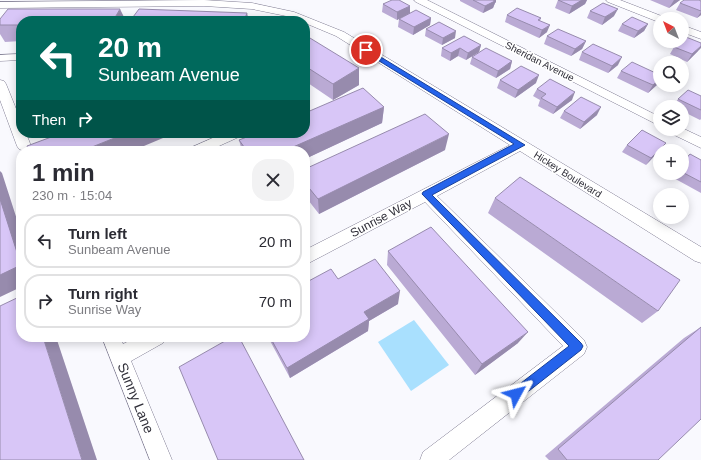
<!DOCTYPE html>
<html lang="en">
<head>
<meta charset="utf-8">
<style>
	body { margin:0; font-family:Helvetica,sans-serif; background:#f2f2f3; color:#2b2b33; height:100vh; display:flex; flex-direction:column; font-size:15px; white-space:nowrap }
	* { box-sizing:border-box; margin:0 }
	p { font-size:13px; color:#7c7c81 }
	.icon { flex:none; width:22px; height:22px; fill:none; stroke:currentColor; stroke-width:2; stroke-linecap:round; stroke-linejoin:round }
	.map { position:relative; flex:1; overflow:hidden }
	.drawer { position:absolute; left:16px; top:146px; width:294px; height:196px; display:flex; flex-direction:column; background:#fff; border-radius:16px; box-shadow:0 2px 10px #0003 }
	.drawer>* { flex:none }
	.banner { position:absolute; left:16px; top:16px; width:294px; height:122px; border-radius:16px; box-shadow:0 2px 10px #0003; background:#00695c; color:#fff; overflow:hidden }
	.needle { width:26px; rotate:318deg }
	.buttons { position:absolute; left:653px; top:12px; display:grid; gap:8px }
	.buttons a { display:grid; place-items:center; width:36px; height:36px; border-radius:50%; background:#fff; box-shadow:0 2px 10px #0003; font-size:20px }
	.pin { position:absolute; display:grid; place-items:center; width:34px; height:34px; color:#fff; margin:-17px; border:2px solid #fff; border-radius:50%; box-shadow:0 1px 4px #0007 }
	.me { position:absolute; width:44px; margin:-22px; rotate:52deg; stroke-linejoin:round; filter:drop-shadow(0 0 3px #0008) }
	.turn { display:flex; align-items:center; gap:14px; height:84px; padding:0 16px; font-size:18px }
	.turn .icon { width:52px; height:52px; stroke-width:2.5 }
	.turn b { display:block; font-size:28px; line-height:34px }
	.then { display:flex; align-items:center; height:38px; padding:0 16px; background:#0003; gap:8px; font-size:15px }
	.round { display:grid; place-items:center; flex:none; width:42px; height:42px; border-radius:16px; background:#f2f2f3 }
	.head { display:flex; align-items:center; justify-content:space-between; height:68px; padding:0 16px }
	h1 { font-size:24px; font-weight:700; line-height:30px }
	ul { padding:0; list-style:none }
	li { display:flex; align-items:center; gap:12px; height:54px; margin:0 8px 6px; padding:0 8px; border:2px solid #e1e1e2; border-radius:16px }
	li div { flex:1 }
	li b { display:block; font-size:15px }
	li em { font-style:normal }
	.map>svg:first-child { display:block }
</style>
</head>
<body>
<div class="map">
<svg width="701" height="460" viewBox="0 0 701 460">
	<rect width="100%" height="100%" fill="#f9f9fe"/>
	<path fill="#a9e0fe" d="M414 320 449 365 411 391 378 342Z"/>
	<g fill="none" stroke-linecap="round" stroke-linejoin="round">
		<g stroke="#807d93" stroke-width="1">
			<path id="minor" d="M204 0 252 3 294 12 344 32 701 247V263L695 261 520 151 437 196 584 340 587 347 584 354 449 460H420L423 452 563 346 425 202 305 265V250L510 145 336 36 305 23V21H300L291 17 252 9 204 6 0 8V2Z
				M414 0H427L660 117V126L416 2Z
				M606 0H620L664 17 665 19H660V22L656 21 608 2Z
				M682 25 701 32V39L682 32Z
				M21 54V60L0 61V55Z
				M0 80 4 81 6 84 21 121V133H26L31 146 29 149 24 151 19 149 17 146 0 100Z
				M682 128 701 137V148L668 132 666 129Z
				M224 133H243L241 136 208 151H188L190 148Z
				M102 337H120L123 344 137 337H165L163 343 131 361 172 460H150Z"/>
		</g>
		<use href="#minor" fill="#fff" fill-rule="evenodd"/>
	</g>
	<path fill="#baaad4" d="M460 0H496V2L495 3 493 8 483 13 460 1Z
		M558 0H587L585 4 569 14 555 8Z
		M650 0H680L669 8Z
		M701 1V15L697 18 676 10 680 3Z
		M383 4 410 6V13L397 20 382 12Z
		M590 11 614 16 602 25 587 18Z
		M507 15 541 18 540 21 547 32 539 38 505 22Z
		M431 18 430 25 413 35 398 27 399 19Z
		M0 19 21 21V41L5 42 0 34Z
		M622 24H648L644 31 634 38 618 31Z
		M426 29 455 38 442 45 425 36Z
		M305 35 359 85 333 100 305 81Z
		M547 36 586 41 582 49 571 56 544 44Z
		M481 45 479 52 466 60 458 56 450 61 441 56 442 48Z
		M674 47 698 51 687 62 670 54Z
		M582 52 618 65 608 73 579 60Z
		M472 57 512 61 510 69 496 78 470 64Z
		M621 71 660 75V81L658 84 648 93 617 78Z
		M500 80 536 83 515 98 497 88Z
		M537 89 572 100 553 114 538 106 540 100 533 96Z
		M701 96V119L700 120 682 111V107H673L678 99Z
		M384 107 382 123 305 159V151H242L239 140Z
		M564 111 597 115 580 129 560 118Z
		M627 145 660 150 646 165 622 152Z
		M445 150 319 214 305 196V169Z
		M701 160V193L670 176 673 173H682V163Z
		M495 198 658 311 642 323 488 213Z
		M388 251 518 343 475 375 387 265Z
		M338 279 398 304 369 321 368 331 290 378 268 337H305Z
		M701 327 658 460H549L545 456 684 338Z"/>
	<path fill="#978bad" d="M490 0H496V2L495 3 493 8 483 13 485 6Z
		M582 0H587L585 4 569 14 572 6Z
		M674 0H680L669 8Z
		M410 6V13L397 20V12Z
		M120 9 126 21H113Z
		M618 9 614 16 602 25 605 17Z
		M701 12V15L697 18Z
		M247 13 249 21H244Z
		M431 18 430 25 413 35 414 27Z
		M648 24 644 31 634 38 638 31Z
		M550 25 547 32 539 38 542 30Z
		M456 31 455 38 442 45 443 38Z
		M586 41 582 49 571 56 575 49Z
		M481 45 479 52 466 60 468 53Z
		M701 46V48L687 62 692 54Z
		M460 48 458 56 450 61 451 53Z
		M622 57 618 65 608 73 612 66Z
		M512 61 510 69 496 78 498 71Z
		M359 68V85L333 100V84Z
		M539 75 536 83 515 98 518 90Z
		M660 79V81L658 84 648 93 653 85Z
		M575 92 572 100 553 114 557 107Z
		M384 107 382 123 305 159V151H284Z
		M601 107 597 115 580 129 584 122Z
		M54 133H72L58 138Z
		M127 133H175L132 151H82Z
		M449 134 445 150 319 214 318 199Z
		M666 143 660 150 646 165 651 158Z
		M0 171 2 173 21 232V287L0 297Z
		M400 291 398 304 369 321 368 331 290 378 287 368 364 312Z
		M528 332 518 343 475 375 482 364Z
		M43 337H56L97 460H82Z"/>
	<path fill="#d8c6f7" stroke="#978bad" d="M392 0H399L410 6 397 12 383 4Z
		M473 0H493L495 1 485 6Z
		M558 0H582L572 6Z
		M684 0H699L701 1V11L680 3Z
		M603 3 618 9 605 17 590 11Z
		M517 8 541 18 538 20 550 25 542 30 507 15Z
		M8 9H120L113 21H21V25H0V19Z
		M139 9 247 13 244 21H130Z
		M416 10 431 18 414 27 399 19Z
		M632 17 648 24 638 31 622 24Z
		M439 22 456 31 443 38 426 29Z
		M558 29 586 41 575 49 547 36Z
		M305 35 359 68 333 84 305 66Z
		M464 36 481 45 468 53 460 48 451 53 442 48Z
		M686 37 701 43V46L692 54 674 47 682 41Z
		M593 44 622 57 612 66 582 52Z
		M486 48 512 61 498 71 472 57Z
		M632 62 660 75V79L653 85 621 71Z
		M521 66 539 75 518 90 500 80Z
		M550 79 575 92 557 107 541 98 546 94 537 89Z
		M363 88 384 107 284 151H247L239 140 257 133H305V113Z
		M688 90 701 96V110L678 99Z
		M581 97 601 107 584 122 564 111Z
		M425 114 449 134 318 199 305 183V169Z
		M642 130 666 143 651 158 627 145Z
		M62 133H127L82 151H29L27 146Z
		M223 148 226 151H216Z
		M690 154 701 160V182L682 172V163Z
		M520 177 680 280 658 311 495 198Z
		M0 199 21 265 0 275Z
		M431 227 528 332 482 364 388 251Z
		M375 259 400 291 364 312 369 319 287 368 270 337H305V283L331 269 338 279Z
		M21 296V337H43L82 460H0V306Z
		M701 327V419L658 460H567L558 449Z
		M232 337H239L304 460H218L179 367Z"/>
	<path fill="#2563eb" stroke="#184099" d="M366 48 525 145 432 195 581 343 583 346 581 350 520 398 516 400 512 398 511 394 512 390 569 346 422 194 423 192 514 144 363 51V49Z"/>
	<g text-anchor="middle" stroke-width="3" stroke-linejoin="round" paint-order="stroke">
		<g font-size="10" fill="#31303a" stroke="#fff">
			<text transform="translate(540 61) rotate(27)" y="4">Sheridan Avenue</text>
			<text transform="translate(568 174) rotate(32)" y="4">Hickey Boulevard</text>
		</g>
		<g font-size="12" fill="#31303a" stroke="#fff">
			<text transform="translate(381 218) rotate(-28)" y="4">Sunrise Way</text>
		</g>
		<g font-size="14" fill="#31303a" stroke="#fff">
			<text transform="translate(136 398) rotate(68)" y="5">Sunny Lane</text>
		</g>
	</g>
</svg>
<div class="buttons">
<a><svg class="needle" viewBox="-14 -14 28 28"><path d="M0-13l5 13h-10z" fill="#e53935"/><path d="M0 13l5-13h-10z" fill="#7c7c81"/></svg></a>
<a><svg class="icon" aria-label="search" viewBox="0 0 24 24"><circle cx="10" cy="10" r="6"/><path d="M15 15l6 6"/></svg></a>
<a><svg class="icon" aria-label="layers" viewBox="0 0 24 24"><path d="M12 4l9 5-9 5-9-5zM3 14l9 5 9-5"/></svg></a>
<a>+</a>
<a>−</a>
</div>
<div class="pin" style="left:366px;top:50px;background:#d93025"><svg class="icon" aria-label="arrive" viewBox="0 0 24 24"><path d="M6 21V4h12l-3 4 3 4H6"/></svg></div>
<svg class="me" style="left:516px;top:394px" viewBox="-20 -20 40 40"><path d="M0-17L14 15 0 8-14 15z" fill="#2563eb" stroke="#fff" stroke-width="4"/></svg>
<div class="banner">
<div class="turn"><svg class="icon" aria-label="left" viewBox="0 0 24 24"><path d="M17 20v-9H6M10 6l-5 5 5 5"/></svg><div><b>20 m</b>Sunbeam Avenue</div></div>
<div class="then">Then<svg class="icon" aria-label="right" viewBox="0 0 24 24"><path d="M7 20v-9h11M14 6l5 5-5 5"/></svg></div>
</div>
<section class="drawer">
<div class="head"><div><h1>1 min</h1><p>230 m · 15:04</p></div><a class="round"><svg class="icon" aria-label="close" viewBox="0 0 24 24"><path d="M6 6l12 12M18 6L6 18"/></svg></a></div>
<ul>
<li><svg class="icon" aria-label="left" viewBox="0 0 24 24"><path d="M17 20v-9H6M10 6l-5 5 5 5"/></svg><div><b>Turn left</b><p>Sunbeam Avenue</p></div><em>20 m</em></li>
<li><svg class="icon" aria-label="right" viewBox="0 0 24 24"><path d="M7 20v-9h11M14 6l5 5-5 5"/></svg><div><b>Turn right</b><p>Sunrise Way</p></div><em>70 m</em></li>
</ul>
</section>
</div>
</body>
</html>
